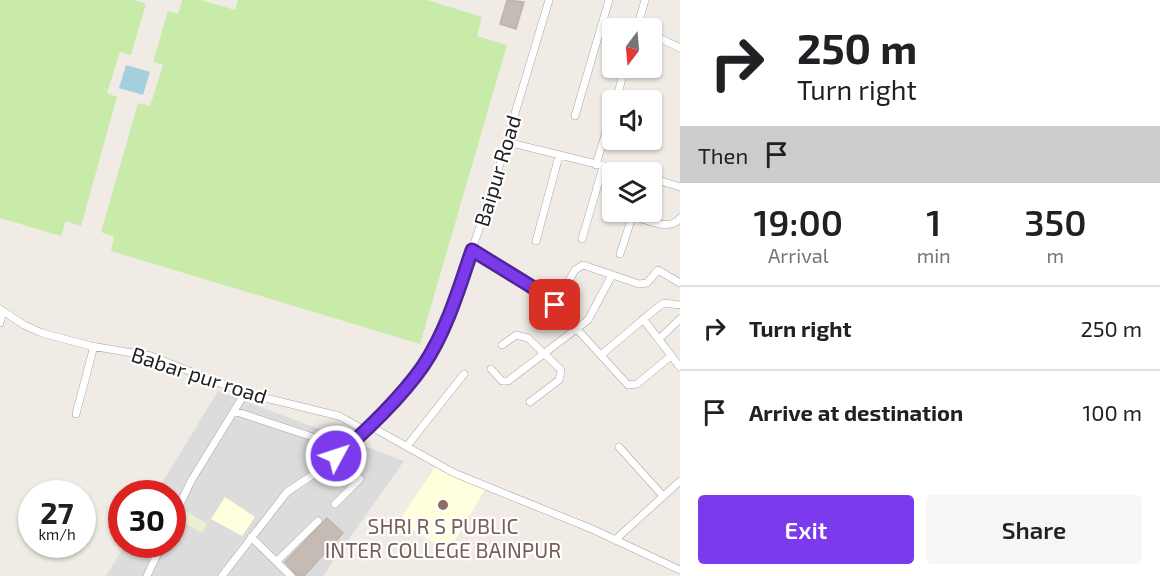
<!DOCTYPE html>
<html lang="en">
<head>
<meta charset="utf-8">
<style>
	body { margin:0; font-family:"Exo 2",sans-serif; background:#f6f6f6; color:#202124; height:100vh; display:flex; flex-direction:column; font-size:22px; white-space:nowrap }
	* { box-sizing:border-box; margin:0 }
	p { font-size:20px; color:#757577 }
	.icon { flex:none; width:33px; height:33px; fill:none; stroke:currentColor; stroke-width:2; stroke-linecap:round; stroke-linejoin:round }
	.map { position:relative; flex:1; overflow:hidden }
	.panel { display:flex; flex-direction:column; background:#fff; width:480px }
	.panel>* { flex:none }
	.guide { background:#fff; color:#202124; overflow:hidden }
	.needle { width:39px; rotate:196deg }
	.controls { position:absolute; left:602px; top:18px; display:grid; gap:12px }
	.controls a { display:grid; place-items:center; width:60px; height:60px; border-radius:6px; background:#fff; box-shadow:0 2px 4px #0004; font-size:30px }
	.speed { position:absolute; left:18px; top:480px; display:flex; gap:12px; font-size:30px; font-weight:700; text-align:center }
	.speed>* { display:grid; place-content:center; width:78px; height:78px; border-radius:50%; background:#fff; box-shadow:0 2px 4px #0004; line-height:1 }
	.speed small { font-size:15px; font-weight:400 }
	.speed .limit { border:9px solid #d22; background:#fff; color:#111 }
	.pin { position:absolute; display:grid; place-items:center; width:51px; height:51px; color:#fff; margin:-26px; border-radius:12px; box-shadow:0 3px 9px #0006 }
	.me { position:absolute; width:66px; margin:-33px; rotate:50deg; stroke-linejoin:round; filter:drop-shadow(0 0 4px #0008) }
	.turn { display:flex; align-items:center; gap:21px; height:126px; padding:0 18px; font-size:27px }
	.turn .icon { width:78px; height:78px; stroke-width:2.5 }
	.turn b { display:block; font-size:42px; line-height:51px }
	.then { display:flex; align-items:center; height:57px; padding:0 18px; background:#0003; gap:12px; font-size:22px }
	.eta { display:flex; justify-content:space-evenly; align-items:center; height:102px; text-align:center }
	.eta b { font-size:36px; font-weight:600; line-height:42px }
	.action { display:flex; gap:12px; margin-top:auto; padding:12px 18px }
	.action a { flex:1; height:69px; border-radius:6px; background:#7c3aed; color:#fff; font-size:24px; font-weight:600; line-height:69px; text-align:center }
	.action a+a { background:#f6f6f6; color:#202124 }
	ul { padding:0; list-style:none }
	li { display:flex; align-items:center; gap:18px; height:84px; padding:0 18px; border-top:2px solid #e0e0e0 }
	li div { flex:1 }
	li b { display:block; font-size:22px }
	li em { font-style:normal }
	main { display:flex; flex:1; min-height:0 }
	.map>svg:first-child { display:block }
</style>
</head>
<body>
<main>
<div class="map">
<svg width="680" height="576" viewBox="0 0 680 576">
	<rect width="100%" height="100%" fill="#f0ece5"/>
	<path fill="#dddcdc" d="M218 391 404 461 323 576H106L125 545 172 544V494L156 493Z"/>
	<path fill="#ffffde" d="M438 463 486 487 449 551 398 522Z
		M225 497 255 517 242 536 211 519Z"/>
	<path fill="#ecefd0" d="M181 508 207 524 202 533 176 518Z"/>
	<path fill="#c9ebaa" d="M0 0H135L146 4 131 55 120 52 107 93 117 97 81 226 66 221 61 236 0 218Z
		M182 0H201L235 10 238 0H427L482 17 477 36 507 45 420 344 111 251 114 237 101 232 138 103 150 106 163 65 153 62 168 11 178 14Z"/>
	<path fill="#a4d0de" d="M126 65 150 72 143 95 119 88Z"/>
	<path fill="#c4bcb4" stroke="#c2b3a7" stroke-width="1.5" d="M507 0 524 2 516 29 500 24Z
		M327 518 343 533 304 576H297L285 562Z"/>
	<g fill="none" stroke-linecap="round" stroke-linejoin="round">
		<g stroke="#a6a6a6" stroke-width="8">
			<path id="minor" d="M637 28 645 0
				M651 34 680 48
				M616 100 625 68
				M575 116 609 0
				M507 142 629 172
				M596 165 612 112
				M651 178 680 187
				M633 216C647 220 670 232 680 218
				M582 239 603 167
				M536 241 559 156
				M473 250 537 290 555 305 628 385 637 384 671 356
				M620 254 633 214
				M555 305 575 270 583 265 639 284 647 283 658 270 680 283
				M0 309 24 325 42 333 91 346 151 356 245 393 339 416 366 431
				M643 319 680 367
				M0 323 3 311
				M659 339 680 319
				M502 345 516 335 528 338 561 370 559 380 530 402
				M601 355 658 307 664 303 680 305
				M491 369 502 381H508L588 320 612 275
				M234 411 346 448
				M76 414 94 346
				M370 426 454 473 592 529 680 570
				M407 446 464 374
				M619 447 663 496
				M335 504 360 479 336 456
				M172 521 191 481 245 393
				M251 537 291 576
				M615 540 680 481
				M277 561 318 521
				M147 576 162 544
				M222 576 287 492 314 474 366 431 423 367 433 349 461 282 489 200 549 0"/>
		</g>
		<use href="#minor" stroke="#fff" stroke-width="7"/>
	</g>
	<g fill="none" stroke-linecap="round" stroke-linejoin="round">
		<g stroke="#51269a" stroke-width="15">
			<path id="route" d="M336 456C364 434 403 395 423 366 446 332 459 289 472 250L537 290 555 305"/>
		</g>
		<use href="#route" stroke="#7c3aed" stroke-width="10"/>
	</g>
	<circle fill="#8d6e63" stroke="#fff" stroke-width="2" cx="443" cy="505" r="6"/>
	<g text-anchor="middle" stroke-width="4.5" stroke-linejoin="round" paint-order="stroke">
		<g font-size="21" fill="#1f1f1f" stroke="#fff">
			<text transform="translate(498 171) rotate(-73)" y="7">Baipur Road</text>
			<text transform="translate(199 376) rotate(18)" y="7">Babar pur road</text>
		</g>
		<g font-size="21" fill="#785e54" stroke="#fff">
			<text x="443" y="534">SHRI R S PUBLIC<tspan x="443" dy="24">INTER COLLEGE BAINPUR</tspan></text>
		</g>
	</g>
</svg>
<div class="controls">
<a><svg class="needle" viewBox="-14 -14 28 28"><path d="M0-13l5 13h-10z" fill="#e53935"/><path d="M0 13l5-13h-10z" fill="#757577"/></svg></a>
<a><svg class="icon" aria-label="sound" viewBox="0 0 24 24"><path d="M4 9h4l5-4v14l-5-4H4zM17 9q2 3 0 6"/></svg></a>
<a><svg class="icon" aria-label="layers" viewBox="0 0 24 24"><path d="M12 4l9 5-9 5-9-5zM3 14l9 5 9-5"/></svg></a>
</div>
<div class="speed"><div>27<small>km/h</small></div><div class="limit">30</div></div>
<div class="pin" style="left:555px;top:305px;background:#d93025"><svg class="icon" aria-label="arrive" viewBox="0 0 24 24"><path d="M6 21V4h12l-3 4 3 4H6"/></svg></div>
<svg class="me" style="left:336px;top:456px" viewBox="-20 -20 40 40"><circle r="17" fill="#7c3aed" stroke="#fff" stroke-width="3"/><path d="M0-11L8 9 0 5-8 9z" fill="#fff"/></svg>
</div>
<section class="panel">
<div class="guide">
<div class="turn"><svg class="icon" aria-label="right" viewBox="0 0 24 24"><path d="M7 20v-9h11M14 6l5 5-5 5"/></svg><div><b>250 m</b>Turn right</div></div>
<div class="then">Then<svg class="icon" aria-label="arrive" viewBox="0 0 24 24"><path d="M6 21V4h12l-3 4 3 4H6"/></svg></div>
</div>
<div class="eta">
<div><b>19:00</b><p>Arrival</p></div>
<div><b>1</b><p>min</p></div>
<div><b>350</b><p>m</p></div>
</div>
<ul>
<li><svg class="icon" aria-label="right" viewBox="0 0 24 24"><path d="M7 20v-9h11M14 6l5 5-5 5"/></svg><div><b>Turn right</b></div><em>250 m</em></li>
<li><svg class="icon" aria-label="arrive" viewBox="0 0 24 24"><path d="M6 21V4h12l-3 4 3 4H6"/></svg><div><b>Arrive at destination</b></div><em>100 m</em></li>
</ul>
<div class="action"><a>Exit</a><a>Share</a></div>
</section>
</main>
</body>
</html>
